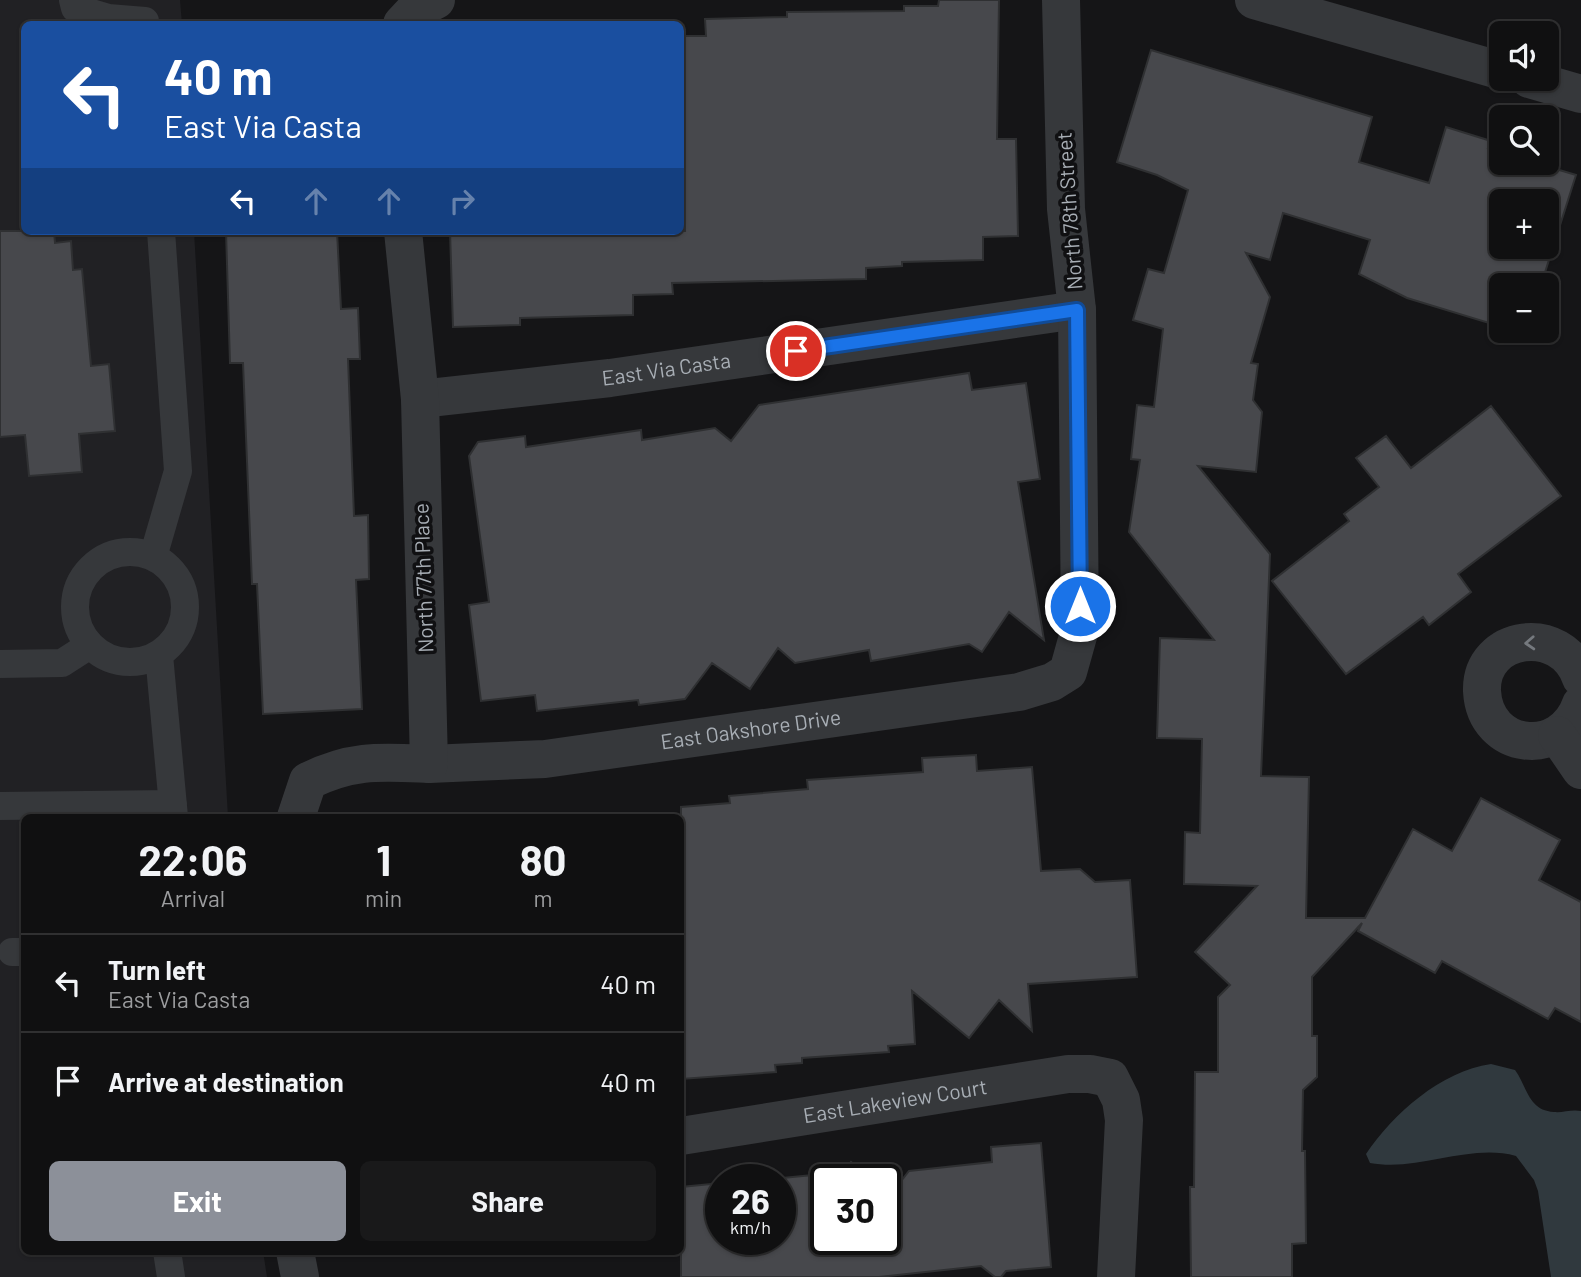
<!DOCTYPE html>
<html lang="en">
<head>
<meta charset="utf-8">
<style>
	body { margin:0; font-family:Barlow,sans-serif; background:#19191a; color:#f1f3f6; height:100vh; display:flex; flex-direction:column; font-size:26px; white-space:nowrap }
	* { box-sizing:border-box; margin:0 }
	p { font-size:23px; color:#9c9d9f }
	.icon { flex:none; width:38px; height:38px; fill:none; stroke:currentColor; stroke-width:2; stroke-linecap:round; stroke-linejoin:round }
	.map { position:relative; flex:1; overflow:hidden }
	.side { position:absolute; left:21px; top:814px; width:663px; height:441px; display:flex; flex-direction:column; background:#101011; border-radius:10px; box-shadow:0 2px 5px #0004,0 0 0 2px #303031 }
	.side>* { flex:none }
	.banner { position:absolute; left:21px; top:21px; width:663px; height:214px; border-radius:10px; box-shadow:0 2px 5px #0004,0 0 0 2px #303031; background:#1a4fa0; color:#fff; overflow:hidden }
	.fabs { position:absolute; left:1489px; top:21px; display:grid; gap:14px }
	.fabs a { display:grid; place-items:center; width:70px; height:70px; border-radius:10px; background:#101011; box-shadow:0 2px 5px #0004,0 0 0 2px #303031; font-size:35px }
	.speed { position:absolute; left:705px; top:1164px; display:flex; gap:14px; font-size:35px; font-weight:700; text-align:center }
	.speed>* { display:grid; place-content:center; width:91px; height:91px; border-radius:50%; background:#101011; box-shadow:0 2px 5px #0004,0 0 0 2px #303031; line-height:1 }
	.speed small { font-size:18px; font-weight:400 }
	.speed .limit { border:4px solid #111; border-radius:10px; background:#fff; color:#111 }
	.pin { position:absolute; display:grid; place-items:center; width:60px; height:60px; color:#fff; margin:-30px; border:4px solid #fff; border-radius:50%; box-shadow:0 2px 7px #0007 }
	.me { position:absolute; width:77px; margin:-38px; rotate:0deg; stroke-linejoin:round; filter:drop-shadow(0 0 5px #0008) }
	.turn { display:flex; align-items:center; gap:24px; height:147px; padding:0 28px; font-size:32px }
	.turn .icon { width:91px; height:91px; stroke-width:2.5 }
	.turn b { display:block; font-size:49px; line-height:60px }
	.lanes { display:flex; align-items:center; height:66px; padding:0 28px; background:#0003; justify-content:center; gap:35px; direction:ltr }
	.lanes .off { opacity:.35 }
	.eta { display:flex; justify-content:space-evenly; align-items:center; height:119px; text-align:center }
	.eta b { font-size:42px; font-weight:700; line-height:49px }
	.button { display:flex; gap:14px; margin-top:auto; padding:14px 28px }
	.button a { flex:1; height:80px; border-radius:10px; background:#8c9099; color:#fff; font-size:28px; font-weight:700; line-height:80px; text-align:center }
	.button a+a { background:#19191a; color:#f1f3f6 }
	ul { padding:0; list-style:none }
	li { display:flex; align-items:center; gap:21px; height:98px; padding:0 28px; border-top:2px solid #303031 }
	li div { flex:1 }
	li b { display:block; font-size:26px }
	li em { font-style:normal }
	.map>svg:first-child { display:block }
</style>
</head>
<body>
<div class="map">
<svg width="1581" height="1277" viewBox="0 0 1581 1277">
	<rect width="100%" height="100%" fill="#151517"/>
	<path fill="#212124" d="M0 0H180L182 24H24V231H194L228 817H24V1251H263L267 1277H0Z"/>
	<path fill="#30393e" d="M1491 1064 1515 1070C1527 1086 1528 1111 1554 1112 1563 1113 1571 1109 1581 1111V1277H1551L1538 1191 1534 1180 1516 1156C1469 1143 1419 1172 1370 1163L1366 1154C1393 1114 1441 1071 1491 1064Z"/>
	<path fill="#47484c" stroke="#2f3032" stroke-width="2" fill-rule="evenodd" d="M939 0H999L997 139H1016L1018 236 983 237V260L902 262V266L866 268V279L672 283 673 294 633 295V315L520 318V325L453 327 450 231H685L681 138V36H706L705 19 787 17V12L904 11V6H938Z
		M1151 50 1372 117 1359 162 1429 183 1446 127 1491 141 1488 148 1502 152V163H1536L1576 175 1541 285H1502V327L1407 298 1359 274 1370 240 1283 213 1270 260 1246 253 1270 297 1251 363 1258 364 1253 400 1262 412 1256 472 1198 466 1270 554 1261 776 1309 777 1306 918H1365L1413 829 1452 851 1481 798 1560 840 1539 880 1581 902V1022L1555 1008 1548 1019 1442 961 1435 973 1358 931 1362 923 1312 977V1036H1317V1077L1303 1090 1302 1151H1305L1306 1243 1292 1244V1277H1191L1190 1187H1194L1195 1072H1218V997L1230 985 1195 952 1257 886 1184 884 1185 832 1200 833 1202 739 1157 738 1160 638 1214 640 1129 532 1140 460 1131 459 1137 405 1154 407 1163 329 1133 320 1148 269 1164 273 1188 190 1157 175 1117 162ZM1502 201H1547V247H1502Z
		M0 231H54L55 243 71 241 73 270 82 269 91 366 109 364 115 431 79 434 82 472 29 476 25 435 0 437Z
		M226 231H337L341 309 358 308 360 359H348L354 516 368 515 369 579 356 580 362 709 263 714 257 584H252L243 363H230Z
		M969 373 972 390 1026 383 1040 479 1018 482 1044 640 1009 612 982 652 969 644 871 661 869 650 795 663 778 648 750 689 712 663 685 699 639 705 638 700 537 711 535 695 481 701 469 605 489 602 469 456 478 442 525 436 526 447 641 430 642 440 715 428 731 441 759 405Z
		M1491 406 1561 496 1458 574 1471 592 1429 625 1423 617 1346 674 1272 581 1349 521 1344 514 1379 487 1356 458 1386 436 1411 468Z
		M976 755 977 771 1032 767 1041 871 1080 869 1095 882 1130 880 1137 977 1028 984 1032 1031 999 1000 969 1038 912 991 915 1044 888 1046 889 1052 802 1058V1063L775 1065 776 1072 681 1079V807L730 803 729 796 808 789 807 780 923 772 922 758Z
		M1041 1143 1051 1267 1006 1271 1001 1277H995L981 1266 879 1277H681V1187L721 1183V1239H780V1180H762L843 1172 851 1162 872 1180H826V1239H886V1191L890 1195 909 1171 992 1162 991 1147Z"/>
	<g fill="none" stroke-linecap="round" stroke-linejoin="round">
		<path stroke="#36383b" stroke-width="28" d="M73 0 75 8 108 18 145 21
			M75 607a55 55 0 1 1 110 0a55 55 0 1 1-110 0Z
			M153 557 178 471 161 231
			M159 655 174 817
			M0 664 62 663 90 645
			M0 806 173 804
			M12 952H24
			M167 1251 171 1277"/>
		<g stroke="#36383b" stroke-width="38">
			<path d="M1254 0 1502 71"/>
			<path d="M402 24 414 11 436 0"/>
			<path d="M1529 79 1581 94"/>
			<path id="s1" d="M420 399 610 378 1077 310"/>
			<path d="M1581 678C1562 623 1480 634 1482 691 1485 751 1562 759 1581 704"/>
			<path d="M1557 735 1581 770"/>
			<path id="s2" d="M429 764 545 759 1019 692 1052 682 1068 672 1080 629 1077 310 1066 209 1061 0"/>
			<path d="M296 817 308 781C353 759 381 762 429 764L420 399 403 231"/>
			<path id="s3" d="M681 1136 1068 1074H1090L1110 1078 1121 1100 1124 1120 1116 1277"/>
			<path d="M295 1251 300 1277"/>
		</g>
	</g>
	<defs><path id="oneway-chevron" d="M-2-3.5L2.5 0L-2 3.5" fill="none" stroke-width="1.6" stroke-linecap="round" stroke-linejoin="round" transform="scale(1.75)"/></defs>
	<use stroke="#75797e" href="#oneway-chevron" transform="translate(1530 643) rotate(177)"/>
	<g fill="none" stroke-linecap="round" stroke-linejoin="round">
		<g stroke="#114b97" stroke-width="18">
			<path id="route" d="M796 351 1077 310 1080 606"/>
		</g>
		<use href="#route" stroke="#1a73e8" stroke-width="12"/>
	</g>
	<g text-anchor="middle" stroke-width="7" stroke-linejoin="round" paint-order="stroke">
		<g font-size="21" fill="#a8aeb5" stroke="#101012">
			<text transform="translate(1070 211) rotate(-94)" y="7">North 78th Street</text>
			<text dy="7" stroke="none"><textPath href="#s1" startOffset="248">East Via Casta</textPath></text>
			<text transform="translate(424 578) rotate(-92)" y="7">North 77th Place</text>
			<text dy="7" stroke="none"><textPath href="#s2" startOffset="324">East Oakshore Drive</textPath></text>
			<text dy="7" stroke="none"><textPath href="#s3" startOffset="217">East Lakeview Court</textPath></text>
		</g>
	</g>
</svg>
<div class="fabs">
<a><svg class="icon" aria-label="sound" viewBox="0 0 24 24"><path d="M4 9h4l5-4v14l-5-4H4zM17 9q2 3 0 6"/></svg></a>
<a><svg class="icon" aria-label="search" viewBox="0 0 24 24"><circle cx="10" cy="10" r="6"/><path d="M15 15l6 6"/></svg></a>
<a>+</a>
<a>−</a>
</div>
<div class="speed"><div>26<small>km/h</small></div><div class="limit">30</div></div>
<div class="pin" style="left:796px;top:351px;background:#d93025"><svg class="icon" aria-label="arrive" viewBox="0 0 24 24"><path d="M6 21V4h12l-3 4 3 4H6"/></svg></div>
<svg class="me" style="left:1080px;top:606px" viewBox="-20 -20 40 40"><circle r="17" fill="#1a73e8" stroke="#fff" stroke-width="3"/><path d="M0-11L8 9 0 5-8 9z" fill="#fff"/></svg>
<div class="banner">
<div class="turn"><svg class="icon" aria-label="left" viewBox="0 0 24 24"><path d="M17 20v-9H6M10 6l-5 5 5 5"/></svg><div><b>40 m</b>East Via Casta</div></div>
<div class="lanes"><svg class="icon" aria-label="left" viewBox="0 0 24 24"><path d="M17 20v-9H6M10 6l-5 5 5 5"/></svg><svg class="icon off" aria-label="ahead" viewBox="0 0 24 24"><path d="M12 20V5M6 11l6-6 6 6"/></svg><svg class="icon off" aria-label="ahead" viewBox="0 0 24 24"><path d="M12 20V5M6 11l6-6 6 6"/></svg><svg class="icon off" aria-label="right" viewBox="0 0 24 24"><path d="M7 20v-9h11M14 6l5 5-5 5"/></svg></div>
</div>
<section class="side">
<div class="eta">
<div><b>22:06</b><p>Arrival</p></div>
<div><b>1</b><p>min</p></div>
<div><b>80</b><p>m</p></div>
</div>
<ul>
<li><svg class="icon" aria-label="left" viewBox="0 0 24 24"><path d="M17 20v-9H6M10 6l-5 5 5 5"/></svg><div><b>Turn left</b><p>East Via Casta</p></div><em>40 m</em></li>
<li><svg class="icon" aria-label="arrive" viewBox="0 0 24 24"><path d="M6 21V4h12l-3 4 3 4H6"/></svg><div><b>Arrive at destination</b></div><em>40 m</em></li>
</ul>
<div class="button"><a>Exit</a><a>Share</a></div>
</section>
</div>
</body>
</html>
